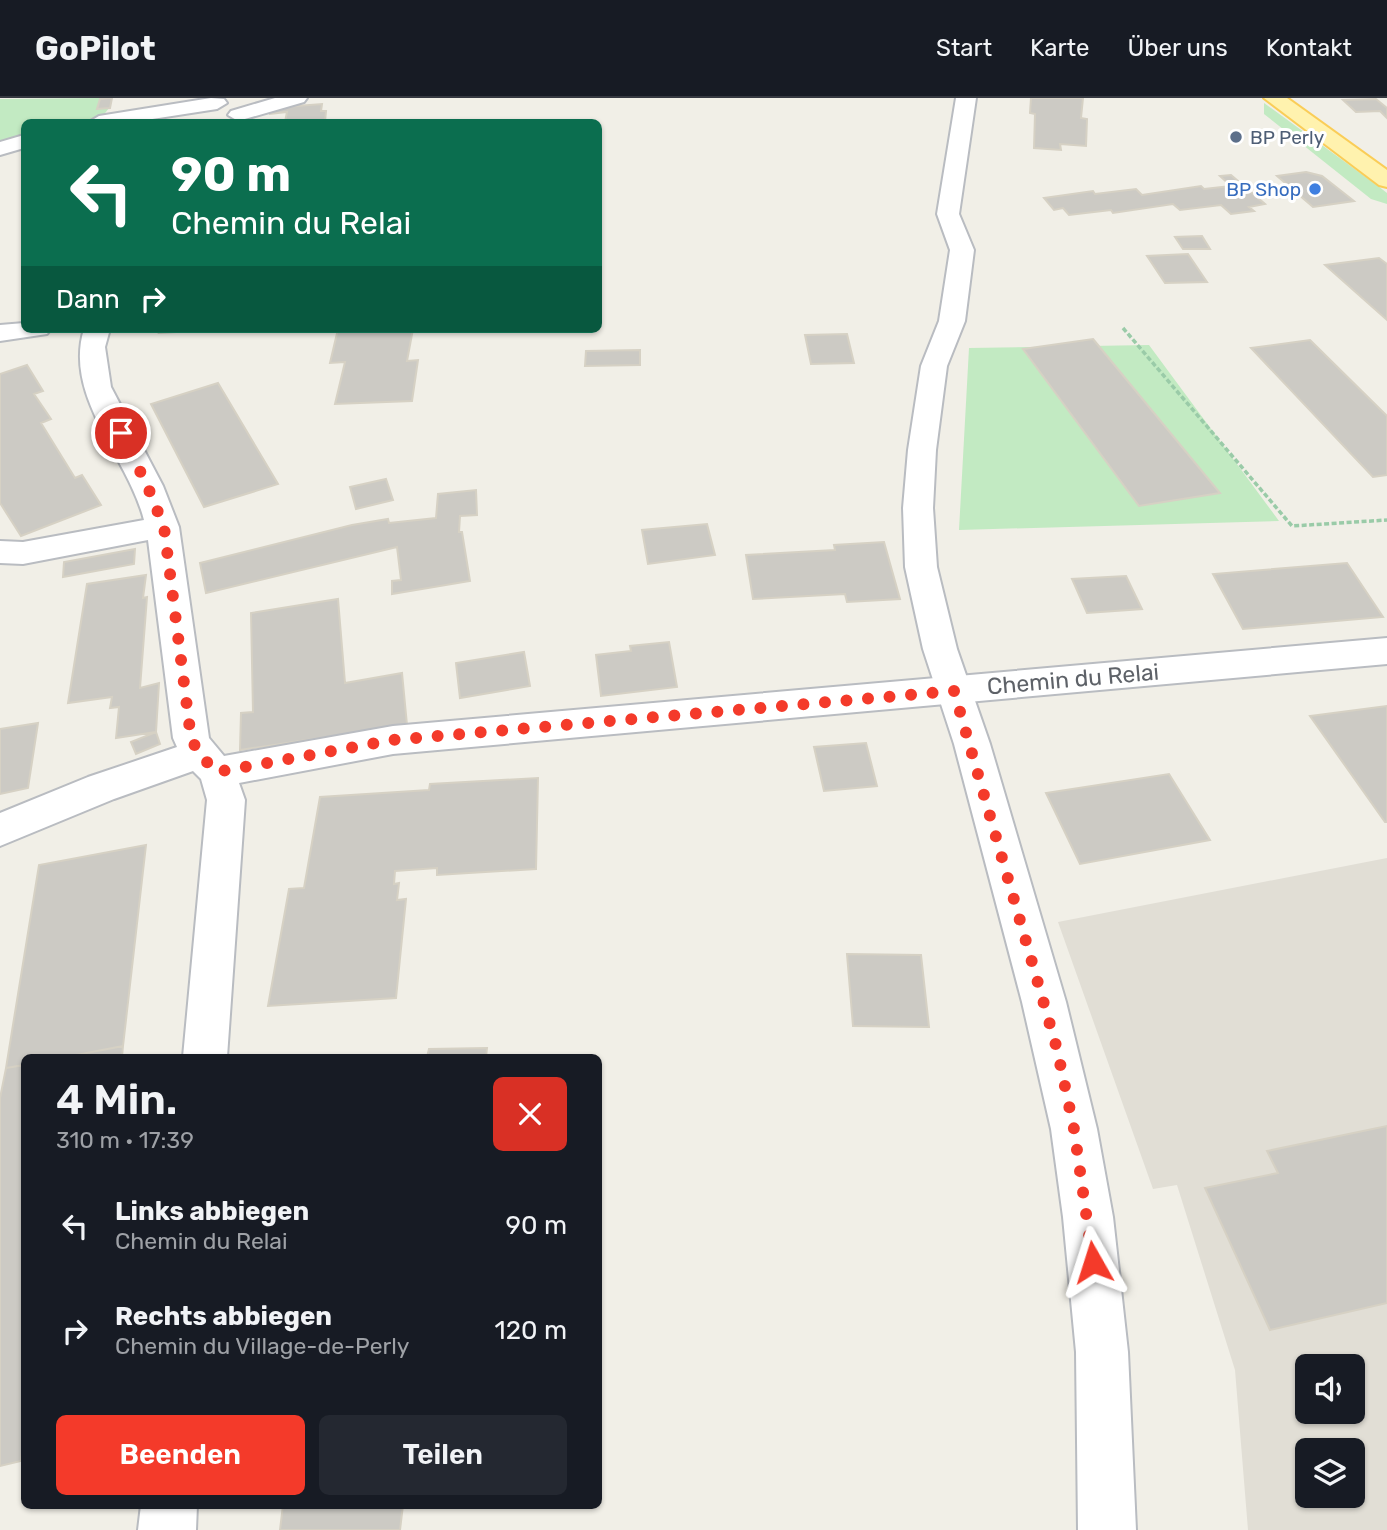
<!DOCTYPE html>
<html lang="de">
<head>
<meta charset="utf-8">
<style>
	body { margin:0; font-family:Rubik,sans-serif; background:#242831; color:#f1f3f6; height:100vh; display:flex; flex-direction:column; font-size:26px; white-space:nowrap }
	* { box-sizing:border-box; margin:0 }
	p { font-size:23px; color:#9ea1a6 }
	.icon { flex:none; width:38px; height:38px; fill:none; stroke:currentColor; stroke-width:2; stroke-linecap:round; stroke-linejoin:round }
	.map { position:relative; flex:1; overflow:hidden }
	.side { position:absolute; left:21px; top:956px; width:581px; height:455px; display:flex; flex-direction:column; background:#171b24; border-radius:10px; box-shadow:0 2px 5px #0004 }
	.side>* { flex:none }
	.top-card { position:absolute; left:21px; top:21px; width:581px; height:214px; border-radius:10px; box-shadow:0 2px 5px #0004; background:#0b6e4f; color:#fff; overflow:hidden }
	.controls { position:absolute; left:1295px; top:1256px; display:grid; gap:14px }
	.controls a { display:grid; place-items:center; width:70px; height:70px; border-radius:10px; background:#171b24; box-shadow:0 2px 5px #0004; font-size:35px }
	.pin { position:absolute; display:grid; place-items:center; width:60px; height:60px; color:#fff; margin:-30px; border:4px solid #fff; border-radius:50%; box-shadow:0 2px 7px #0007 }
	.me { position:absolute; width:77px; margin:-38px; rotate:354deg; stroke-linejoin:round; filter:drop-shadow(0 0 5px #0008) }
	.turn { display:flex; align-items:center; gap:24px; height:147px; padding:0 35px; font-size:32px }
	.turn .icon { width:91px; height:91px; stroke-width:2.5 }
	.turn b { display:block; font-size:49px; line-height:60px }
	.then { display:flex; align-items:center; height:66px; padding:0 35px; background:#0003; gap:14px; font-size:26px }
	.round { display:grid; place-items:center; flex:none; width:74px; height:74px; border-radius:10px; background:#242831 }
	.head { display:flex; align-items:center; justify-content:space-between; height:119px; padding:0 35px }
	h1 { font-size:42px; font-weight:600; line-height:52px }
	.action { display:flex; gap:14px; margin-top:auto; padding:14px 35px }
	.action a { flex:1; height:80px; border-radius:10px; background:#f43a2a; color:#fff; font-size:28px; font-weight:600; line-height:80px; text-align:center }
	.action a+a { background:#242831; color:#f1f3f6 }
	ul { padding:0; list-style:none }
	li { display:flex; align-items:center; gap:21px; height:105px; padding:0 35px }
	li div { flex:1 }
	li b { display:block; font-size:26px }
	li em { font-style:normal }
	header { display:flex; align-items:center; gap:42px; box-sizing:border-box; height:98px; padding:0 35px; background:#171b24; border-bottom:2px solid #363941 }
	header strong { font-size:33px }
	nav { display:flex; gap:38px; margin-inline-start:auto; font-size:24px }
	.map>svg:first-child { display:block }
</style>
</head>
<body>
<header>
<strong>GoPilot</strong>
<nav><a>Start</a><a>Karte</a><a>Über uns</a><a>Kontakt</a></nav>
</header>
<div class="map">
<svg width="1387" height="1432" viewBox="0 0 1387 1432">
	<rect width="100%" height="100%" fill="#f1efe7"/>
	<path fill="#e1ded5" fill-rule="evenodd" d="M1387 760V1432H1248L1235 1272 1177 1087 1153 1091 1058 824ZM1307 1269H1353V1314H1307ZM1307 1353H1353V1398H1307Z"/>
	<path fill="#c2eac2" d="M100 0 98 11 109 10 102 19 78 24H24V38L0 46V1Z
		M1264 5 1378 88 1387 95V106L1371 101 1264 16Z
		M1149 247 1279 423 959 432 969 250Z"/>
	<path fill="#cccac4" stroke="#d6d1c4" stroke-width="2" d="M112 0 110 10 97 11 100 1Z
		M1031 0H1083L1081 20 1087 21 1086 48 1060 46 1061 52 1034 50 1035 16 1030 15Z
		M1376 1 1387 10V20L1380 13 1356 14 1343 2Z
		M322 6 321 13H326L325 24H285L287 14 270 16V10Z
		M1306 74 1322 78 1354 103 1313 109 1277 78Z
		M1231 77 1265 106 1249 109 1254 113 1231 116 1221 107 1180 112 1173 106 1113 115 1111 112 1069 117 1063 110 1054 112 1044 100 1093 93 1095 96 1136 91 1142 97 1201 88 1204 91 1231 88 1220 78Z
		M1202 138 1210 151H1183L1175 139Z
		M1188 156 1207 184 1165 185 1147 158Z
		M1379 160 1387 166V222L1325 167Z
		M161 231H234L159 235Z
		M338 231H413L407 263 418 262 412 303 335 306 345 264 330 265Z
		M847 236 854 265 811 266 805 237Z
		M1093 241 1220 395 1139 408 1023 251Z
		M1310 242 1387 318V377L1373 379 1251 250Z
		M640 252V267L585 268 586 253Z
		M27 267 43 293 34 296 51 321 41 325 75 380 82 377 101 407 21 438 0 405V276Z
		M218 285 278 386 204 409 151 306Z
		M386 381 393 402 356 411 350 389Z
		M476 392 477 417 460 418 459 434H462L470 483 392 496V483L401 482 397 449 206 495 200 465 352 427 388 421 389 425 436 420 438 396Z
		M707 426 715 457 648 466 642 432Z
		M884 444 900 501 847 504 845 496 753 501 746 457 835 452 834 447Z
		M135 451 134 466 63 479 64 464Z
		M1347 465 1383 519 1243 531 1213 476Z
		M146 477 143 500 147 499 140 590 159 585 156 634 116 640 119 609 110 610 112 599 68 605 87 486Z
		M1126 478 1142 511 1087 515 1072 481Z
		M338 501 345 585 402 575 407 627 240 652 241 615 253 614 251 515Z
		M669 544 677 589 601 598 596 557 631 553 630 548Z
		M524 554 530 588 460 600 456 565Z
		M1387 608V724H1385L1310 618Z
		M38 625 28 690 0 696V631Z
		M156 634 160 646 136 656 131 644Z
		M866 645 877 688 824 693 814 649Z
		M1169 676 1210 742 1080 766 1046 695Z
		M538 680 536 771 437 777V770L395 773 394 786 399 785 397 802 406 801 396 900 268 908 289 791 304 790 320 699 429 692 430 686Z
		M146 747 123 948 66 959H24V967L6 970 39 767Z
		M847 856 921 857 929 929 853 928Z
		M123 948 122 959H66Z
		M487 950 486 959H427L429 951Z
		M24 967V1336L21 1363 0 1368V1000L6 970Z
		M1387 1028V1205L1270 1232 1205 1090 1278 1075 1267 1053Z
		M283 1407H403L400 1432H280Z"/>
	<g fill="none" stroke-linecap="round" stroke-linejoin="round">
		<g stroke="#b9bcc1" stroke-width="4">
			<path id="minor" d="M211 0 224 1 227 5 217 11 133 24H89L99 18Z
				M275 0H307L304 4 238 23 228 17 231 13Z
				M24 37V50L0 57V44Z
				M24 225V231H51L47 236 0 243V227Z
				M84 231H110L105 249 111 289 163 388 179 429 209 640 224 658 393 628 1387 540V566L393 656 239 685 245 702 227 959H183L207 702 201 681 193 673 114 701 0 748V715L88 679 177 649 173 640 148 442 23 466 0 465V443L23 444 144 422C128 359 63 299 84 231Z
				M141 1407H197L196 1432H138Z"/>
		</g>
		<g stroke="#b9bcc1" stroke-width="4">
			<path id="tertiary" d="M956 0H976L959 116 974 152 965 223 947 268 936 352 933 410 937 469 957 551 990 646 1066 904 1097 1031 1113 1119 1128 1254 1136 1432H1078L1076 1254 1063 1119 1051 1031 1022 904 954 646 923 551 905 469 903 410 908 352 921 268 939 223 950 152 937 116Z"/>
		</g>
		<g stroke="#facd57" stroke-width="4">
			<path id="primary" d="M1264 0H1287L1387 72V89L1379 87Z"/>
		</g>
		<path stroke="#9acba8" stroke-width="3.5" stroke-dasharray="5 2.5" stroke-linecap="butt" d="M1123 230 1292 428 1387 422"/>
		<use href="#minor" fill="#fff" fill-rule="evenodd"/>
		<use href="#tertiary" fill="#fff" fill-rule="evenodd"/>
		<use href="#primary" fill="#fff2ae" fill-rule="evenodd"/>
	</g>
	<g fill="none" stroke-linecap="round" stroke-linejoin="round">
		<path stroke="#f43a2a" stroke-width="12" stroke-dasharray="0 21.6" d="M121 335 147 387 164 429 191 640 199 656 217 674 393 642 954 593 1057 951 1074 1031 1093 1164"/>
	</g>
	<circle fill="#5c6f8a" stroke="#fff" stroke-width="2.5" cx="1236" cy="39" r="7"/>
	<circle fill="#3f7fe0" stroke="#fff" stroke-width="2.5" cx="1315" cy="91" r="7"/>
	<g text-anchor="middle" stroke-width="6" stroke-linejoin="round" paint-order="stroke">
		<g font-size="19" fill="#4e5e75" stroke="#fff" text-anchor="start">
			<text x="1250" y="46">BP Perly</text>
		</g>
		<g font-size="19" fill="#366cbe" stroke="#fff" text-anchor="end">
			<text x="1301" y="98">BP Shop</text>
		</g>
		<g font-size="23" fill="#5e6268" stroke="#fff">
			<text transform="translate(1073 581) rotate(-5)" y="8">Chemin du Relai</text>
		</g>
	</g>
</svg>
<div class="controls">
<a><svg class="icon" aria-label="sound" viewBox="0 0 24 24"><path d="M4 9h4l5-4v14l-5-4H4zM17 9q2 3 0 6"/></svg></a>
<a><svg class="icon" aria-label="layers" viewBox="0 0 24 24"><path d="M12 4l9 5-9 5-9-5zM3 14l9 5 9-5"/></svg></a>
</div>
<div class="pin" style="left:121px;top:335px;background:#d93025"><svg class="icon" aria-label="arrive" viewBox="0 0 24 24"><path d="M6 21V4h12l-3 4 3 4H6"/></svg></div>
<svg class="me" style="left:1093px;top:1164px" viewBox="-20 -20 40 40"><path d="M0-17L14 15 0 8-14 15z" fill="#f43a2a" stroke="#fff" stroke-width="4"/></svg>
<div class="top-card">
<div class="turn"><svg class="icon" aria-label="left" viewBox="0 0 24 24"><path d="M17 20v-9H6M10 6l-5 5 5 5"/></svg><div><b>90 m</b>Chemin du Relai</div></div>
<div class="then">Dann<svg class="icon" aria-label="right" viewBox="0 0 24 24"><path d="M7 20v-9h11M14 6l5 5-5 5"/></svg></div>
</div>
<section class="side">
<div class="head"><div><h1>4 Min.</h1><p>310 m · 17:39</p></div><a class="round" style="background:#d93025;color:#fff"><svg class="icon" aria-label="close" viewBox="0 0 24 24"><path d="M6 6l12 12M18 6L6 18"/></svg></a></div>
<ul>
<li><svg class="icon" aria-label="left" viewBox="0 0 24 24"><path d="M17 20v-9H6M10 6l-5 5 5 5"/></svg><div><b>Links abbiegen</b><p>Chemin du Relai</p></div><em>90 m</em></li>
<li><svg class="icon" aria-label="right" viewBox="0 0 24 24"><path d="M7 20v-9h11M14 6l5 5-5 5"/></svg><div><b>Rechts abbiegen</b><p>Chemin du Village-de-Perly</p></div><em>120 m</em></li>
</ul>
<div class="action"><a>Beenden</a><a>Teilen</a></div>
</section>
</div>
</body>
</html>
